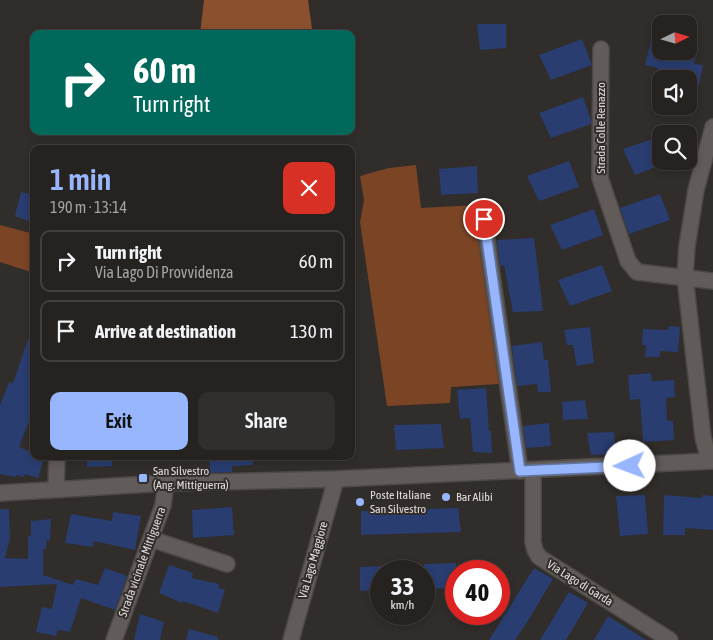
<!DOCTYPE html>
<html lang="en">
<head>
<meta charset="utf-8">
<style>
	body { margin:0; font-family:"Asap Condensed",sans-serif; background:#312f2d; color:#f1f3f6; height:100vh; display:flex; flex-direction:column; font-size:19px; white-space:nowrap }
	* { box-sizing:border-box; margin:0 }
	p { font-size:16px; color:#a3a4a5 }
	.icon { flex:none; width:28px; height:28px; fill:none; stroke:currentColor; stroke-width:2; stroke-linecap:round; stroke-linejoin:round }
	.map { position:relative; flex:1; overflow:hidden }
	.panel { position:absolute; left:30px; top:145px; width:325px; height:315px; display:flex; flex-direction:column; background:#252220; border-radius:10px; box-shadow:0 2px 8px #0003,0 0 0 1px #423f3e }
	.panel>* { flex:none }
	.hud { position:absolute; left:30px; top:30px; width:325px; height:105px; border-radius:10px; box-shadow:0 2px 8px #0003,0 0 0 1px #423f3e; background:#00695c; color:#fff; overflow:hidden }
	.needle { width:32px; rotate:85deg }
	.tools { position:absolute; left:652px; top:15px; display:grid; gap:10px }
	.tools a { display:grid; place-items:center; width:45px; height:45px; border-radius:10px; background:#252220; box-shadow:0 2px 8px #0003,0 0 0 1px #423f3e; font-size:25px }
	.speed { position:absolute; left:370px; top:560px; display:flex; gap:10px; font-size:25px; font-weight:700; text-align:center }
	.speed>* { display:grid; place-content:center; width:65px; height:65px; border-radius:50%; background:#252220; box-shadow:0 2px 8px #0003,0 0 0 1px #423f3e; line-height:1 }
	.speed small { font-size:12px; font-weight:400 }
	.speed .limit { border:8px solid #d22; background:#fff; color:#111 }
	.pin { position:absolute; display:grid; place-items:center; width:42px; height:42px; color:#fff; margin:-21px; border:2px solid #fff; border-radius:50%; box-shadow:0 1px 5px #0007 }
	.me { position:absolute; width:55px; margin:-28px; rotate:268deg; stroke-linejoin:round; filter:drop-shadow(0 0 4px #0008) }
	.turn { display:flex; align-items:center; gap:18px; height:105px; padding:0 20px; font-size:22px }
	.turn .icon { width:65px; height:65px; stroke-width:2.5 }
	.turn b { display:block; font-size:35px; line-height:42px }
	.round { display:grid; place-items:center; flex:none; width:52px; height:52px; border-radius:10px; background:#312f2d }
	.headline { display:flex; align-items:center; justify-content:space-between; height:85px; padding:0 20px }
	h1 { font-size:30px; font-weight:600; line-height:38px; color:#97b6fd }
	.primary-button { display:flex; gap:10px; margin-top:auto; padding:10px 20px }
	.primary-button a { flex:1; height:58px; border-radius:10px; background:#97b6fd; color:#111; font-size:20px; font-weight:600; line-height:58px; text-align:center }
	.primary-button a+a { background:#312f2d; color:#f1f3f6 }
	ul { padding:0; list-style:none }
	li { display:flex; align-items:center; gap:15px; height:62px; margin:0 10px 8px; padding:0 10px; border:2px solid #423f3e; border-radius:10px }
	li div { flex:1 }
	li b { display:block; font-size:19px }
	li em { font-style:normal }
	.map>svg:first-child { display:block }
</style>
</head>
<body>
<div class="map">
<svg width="713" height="640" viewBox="0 0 713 640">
	<rect width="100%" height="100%" fill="#312d2a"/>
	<path fill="#7b4425" d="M416 165 421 208 476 205 499 384 451 387 450 403 387 406 360 222 364 200 360 176 389 168Z
		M0 225 34 234V273L0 262Z"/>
	<path fill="#8b512f" d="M204 0H308L312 29 288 34H200Z"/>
	<path fill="#293d70" d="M477 24H506V48L480 50Z
		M582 39 592 65 551 80 539 55Z
		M651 40 661 44V51H688L686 57 695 58 694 64 703 65 699 86H689V79H656L658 68 645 65Z
		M583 97 591 120V124L551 138 539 113Z
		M661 136V165L635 175 623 149Z
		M569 161 579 187 539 201 527 176Z
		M477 166 478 193 441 195 439 169Z
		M21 192 34 195V223L15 216Z
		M660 194 670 220 629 234 620 208Z
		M594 209 603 235 562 250 550 225Z
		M534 238 543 311 513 312 504 265 500 266 497 240Z
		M602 265 612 291 570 306 558 280Z
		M669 326 680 327 678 352 660 351V357H645L646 345H642L643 329 668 330Z
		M590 327 594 363 577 366 573 345H567L564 330Z
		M32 328H34V409L19 447 34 453V456H45L38 478 25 474 24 477 16 475 15 477 0 474V405L9 382 13 383Z
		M542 342 544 360H548L551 392H538L537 384 517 386 512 346Z
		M651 373 652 381 674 380 675 397 666 398 667 421H673L674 440 643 442 640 399 630 400 628 375Z
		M486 388 489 431H491L492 453 473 452 470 418 460 419 457 390Z
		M585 400 588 419 563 420 562 402Z
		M549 423 551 446 526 448 523 426Z
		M441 424 444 448 396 450 394 425Z
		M614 432 616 454 591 455 587 433Z
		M87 456H112V466L87 467Z
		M209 456H252L253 465 232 466V472L210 473Z
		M645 495 648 534 620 536 616 496Z
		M664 495 702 498V495L713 496V530L685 528V535H663Z
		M232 507 234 535 193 538 192 510Z
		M458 508 461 532 361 535V511Z
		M0 509H9L10 538 5 558 28 559V537L31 535V521L51 519 50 541 47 540 46 549H43V575L73 585 76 579 98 585 105 568 127 576 115 610 81 598 70 632 58 630 56 636 36 632 42 607 52 609 57 584 0 587Z
		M113 512 141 516 135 550 94 541 93 547 65 543 71 514 112 521Z
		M456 563V588L424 589V564Z
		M169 565 193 573 192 578 219 584 218 588 225 589 218 613 183 601 182 603 159 593Z
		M381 566V590L360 591V567Z
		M534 568 553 579 526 624 515 640H489Z
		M569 592 588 603 566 640H540Z
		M140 614 164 622 160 640H134Z
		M608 616 646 640H594Z
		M189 629 218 637V640H186Z"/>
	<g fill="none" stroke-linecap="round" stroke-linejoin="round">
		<g stroke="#4d4947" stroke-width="18">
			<path id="minor" d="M601 49 600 178 628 261 637 272 713 281
				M484 219 520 471
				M709 460 703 437 685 277 687 246 696 190 713 127
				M533 470V542L535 550 539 557 670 640
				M56 489 57 456
				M0 493 166 483 336 479 713 461
				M151 539 227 564
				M114 640 163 505 166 483
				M291 640 336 479"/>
		</g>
		<use href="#minor" stroke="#615c59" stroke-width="15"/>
	</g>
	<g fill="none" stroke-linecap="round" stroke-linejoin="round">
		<g stroke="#6276a4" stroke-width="12">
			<path id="route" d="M484 219 520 471 630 466"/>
		</g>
		<use href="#route" stroke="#97b6fd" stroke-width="9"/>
	</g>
	<g fill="#97b6fd" stroke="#312d2a" stroke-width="2">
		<rect x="138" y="473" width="10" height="10" rx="2.5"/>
		<circle cx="446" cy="497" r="5"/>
		<circle cx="360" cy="502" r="5"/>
	</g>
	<g text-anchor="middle" stroke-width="4" stroke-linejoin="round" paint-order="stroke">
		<g font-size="12" fill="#e0dcdb" stroke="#312d2a">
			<text transform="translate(601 128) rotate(-90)" y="4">Strada Colle Renazzo</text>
			<text transform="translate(313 560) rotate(-74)" y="4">Via Lago Maggiore</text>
			<text transform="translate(142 562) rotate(-70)" y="4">Strada vicinale Mittiguerra</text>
			<text transform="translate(580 583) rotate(32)" y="4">Via Lago di Garda</text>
		</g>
		<g font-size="12" fill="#e0dcdb" stroke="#312d2a" text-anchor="start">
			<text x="153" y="475">San Silvestro<tspan x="153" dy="14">(Ang. Mittiguerra)</tspan></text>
			<text x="370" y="499">Poste Italiane<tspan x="370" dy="14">San Silvestro</tspan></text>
			<text x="456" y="501">Bar Alibi</text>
		</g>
	</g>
</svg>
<div class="tools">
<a><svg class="needle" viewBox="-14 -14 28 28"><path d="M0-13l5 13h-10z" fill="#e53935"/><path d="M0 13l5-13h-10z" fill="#a3a4a5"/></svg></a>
<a><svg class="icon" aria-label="sound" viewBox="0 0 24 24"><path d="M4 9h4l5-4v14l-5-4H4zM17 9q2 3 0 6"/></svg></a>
<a><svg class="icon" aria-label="search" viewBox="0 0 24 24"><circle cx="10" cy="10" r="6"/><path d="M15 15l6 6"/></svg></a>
</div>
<div class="speed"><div>33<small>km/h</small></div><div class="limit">40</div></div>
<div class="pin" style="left:484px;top:219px;background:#d93025"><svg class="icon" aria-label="arrive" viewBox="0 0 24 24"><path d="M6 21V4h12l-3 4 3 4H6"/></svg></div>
<svg class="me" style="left:630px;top:466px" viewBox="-20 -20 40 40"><circle r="19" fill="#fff"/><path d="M0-13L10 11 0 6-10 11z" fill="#97b6fd"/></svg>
<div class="hud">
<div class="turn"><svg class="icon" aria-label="right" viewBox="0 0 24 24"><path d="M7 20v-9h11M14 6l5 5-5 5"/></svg><div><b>60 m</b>Turn right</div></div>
</div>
<section class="panel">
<div class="headline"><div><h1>1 min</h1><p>190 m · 13:14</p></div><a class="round" style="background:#d93025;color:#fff"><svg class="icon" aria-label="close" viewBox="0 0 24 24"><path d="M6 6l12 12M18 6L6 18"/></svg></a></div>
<ul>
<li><svg class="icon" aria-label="right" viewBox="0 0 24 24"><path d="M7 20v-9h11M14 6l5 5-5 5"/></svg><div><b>Turn right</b><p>Via Lago Di Provvidenza</p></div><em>60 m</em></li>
<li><svg class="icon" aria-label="arrive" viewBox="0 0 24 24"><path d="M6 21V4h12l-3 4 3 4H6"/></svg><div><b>Arrive at destination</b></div><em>130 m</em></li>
</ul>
<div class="primary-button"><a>Exit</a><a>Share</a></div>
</section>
</div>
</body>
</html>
